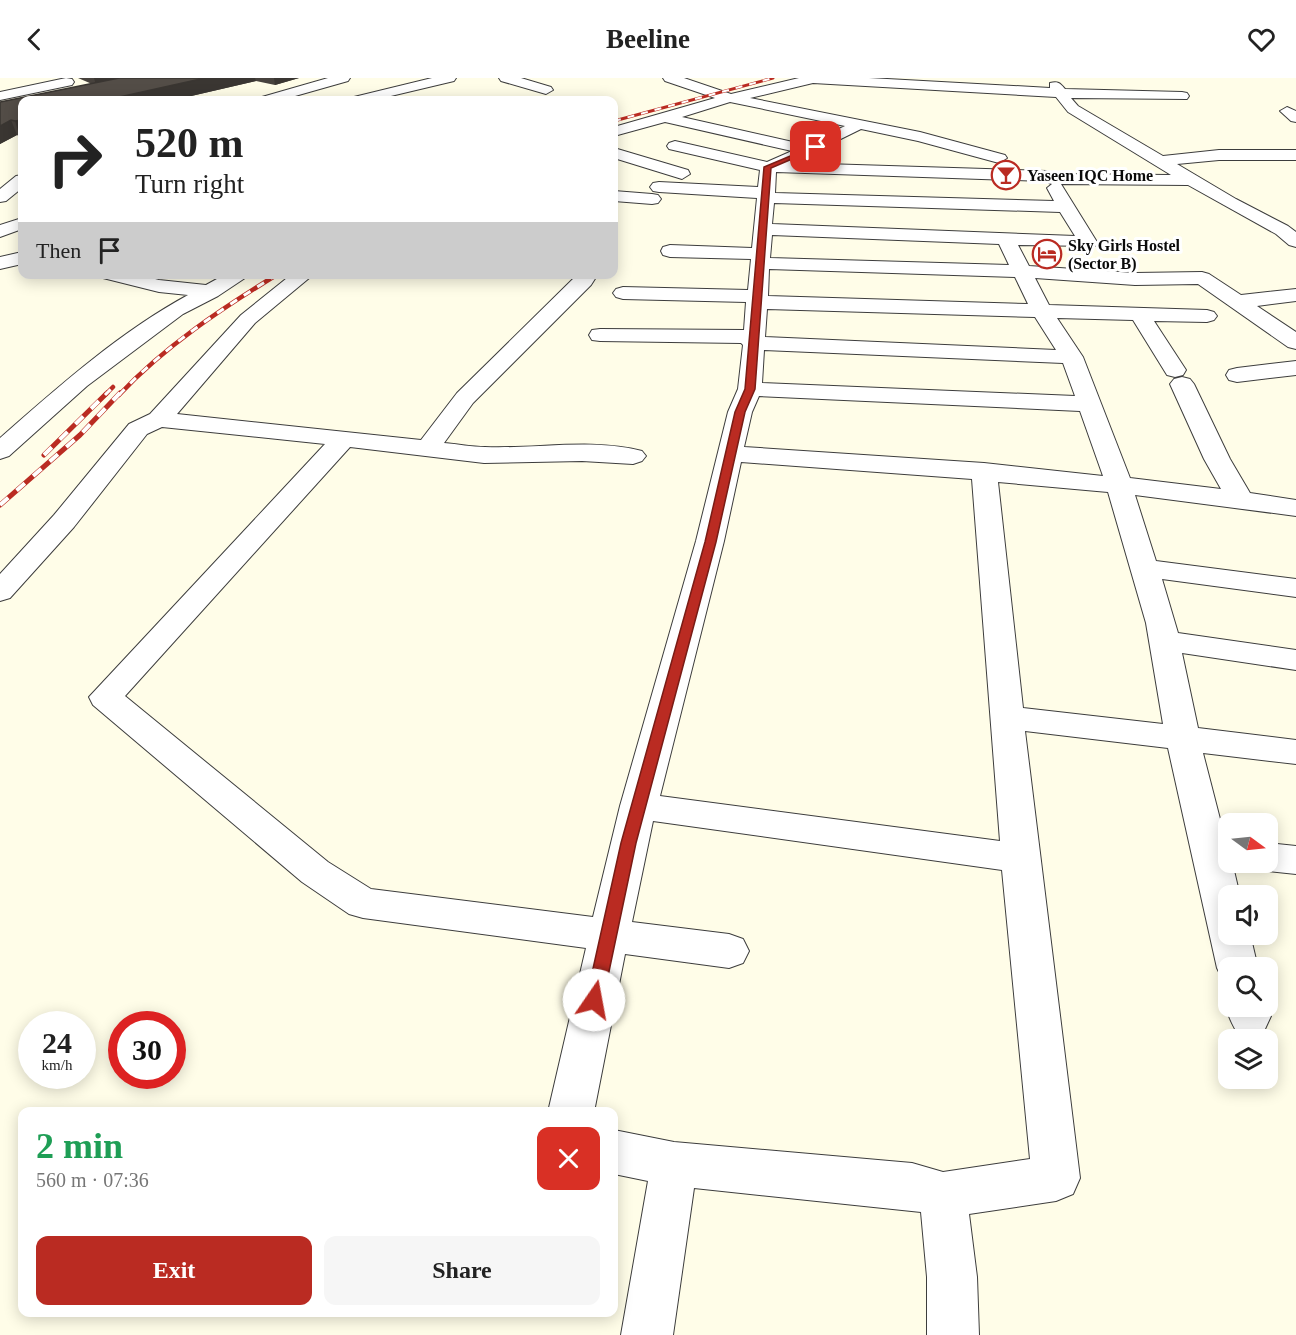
<!DOCTYPE html>
<html lang="en">
<head>
<meta charset="utf-8">
<style>
	body { margin:0; font-family:Georgia,serif; background:#f6f6f6; color:#222; height:100vh; display:flex; flex-direction:column; font-size:22px; white-space:nowrap }
	* { box-sizing:border-box; margin:0 }
	p { font-size:20px; color:#767676 }
	.icon { flex:none; width:33px; height:33px; fill:none; stroke:currentColor; stroke-width:2; stroke-linecap:round; stroke-linejoin:round }
	.map { position:relative; flex:1; overflow:hidden }
	.panel { position:absolute; left:18px; top:1029px; width:600px; height:210px; display:flex; flex-direction:column; background:#fff; border-radius:12px; box-shadow:0 3px 15px #0003 }
	.panel>* { flex:none }
	.top-card { position:absolute; left:18px; top:18px; width:600px; height:183px; border-radius:12px; box-shadow:0 3px 15px #0003; background:#fff; color:#222; overflow:hidden }
	.needle { width:39px; rotate:105deg }
	.buttons { position:absolute; left:1218px; top:735px; display:grid; gap:12px }
	.buttons a { display:grid; place-items:center; width:60px; height:60px; border-radius:12px; background:#fff; box-shadow:0 3px 15px #0003; font-size:30px }
	.speed { position:absolute; left:18px; top:933px; display:flex; gap:12px; font-size:30px; font-weight:700; text-align:center }
	.speed>* { display:grid; place-content:center; width:78px; height:78px; border-radius:50%; background:#fff; box-shadow:0 3px 15px #0003; line-height:1 }
	.speed small { font-size:15px; font-weight:400 }
	.speed .limit { border:9px solid #d22; background:#fff; color:#111 }
	.pin { position:absolute; display:grid; place-items:center; width:51px; height:51px; color:#fff; margin:-26px; border-radius:12px; box-shadow:0 3px 9px #0006 }
	.me { position:absolute; width:66px; margin:-33px; rotate:12deg; stroke-linejoin:round; filter:drop-shadow(0 0 4px #0008) }
	.turn { display:flex; align-items:center; gap:21px; height:126px; padding:0 18px; font-size:27px }
	.turn .icon { width:78px; height:78px; stroke-width:2.5 }
	.turn b { display:block; font-size:42px; line-height:51px }
	.then { display:flex; align-items:center; height:57px; padding:0 18px; background:#0003; gap:12px; font-size:22px }
	.round { display:grid; place-items:center; flex:none; width:63px; height:63px; border-radius:12px; background:#f6f6f6 }
	.overview { display:flex; align-items:center; justify-content:space-between; height:102px; padding:0 18px }
	h1 { font-size:36px; font-weight:700; line-height:45px; color:#1e9e55 }
	.action { display:flex; gap:12px; margin-top:auto; padding:12px 18px }
	.action a { flex:1; height:69px; border-radius:12px; background:#ba2b22; color:#fff; font-size:24px; font-weight:700; line-height:69px; text-align:center }
	.action a+a { background:#f6f6f6; color:#222 }
	header { display:flex; justify-content:space-between; align-items:center; height:78px; padding:0 18px; background:#fff; font-size:27px; font-weight:700 }
	.map>svg:first-child { display:block }
</style>
</head>
<body>
<header><svg class="icon" aria-label="back" viewBox="0 0 24 24"><path d="M15 5l-7 7 7 7"/></svg>Beeline<svg class="icon" aria-label="heart" viewBox="0 0 24 24"><path d="M12 20l-8-8c-3-5 5-10 8-4 3-6 11-1 8 4z"/></svg></header>
<div class="map">
<svg width="1296" height="1257" viewBox="0 0 1296 1257">
	<rect width="100%" height="100%" fill="#fffde8"/>
	<g fill="none" stroke-linecap="round" stroke-linejoin="round">
		<g stroke="#3d3d3d" stroke-width="2">
			<path id="minor" d="M66 0 72 1 74 4 72 7 0 22V14Z
				M328 0H350L348 3 281 22H260L262 19Z
				M432 0H456L454 3 374 22H352L354 19Z
				M499 0H521L551 9 553 12 546 16 501 3Z
				M663 0H684L731 16 799 0H869L1050 10V5C1058 3 1060 5 1065 11L1182 14 1187 15 1189 18 1187 21 1071 20 1078 28 1163 78 1219 72H1296V82H1219L1177 86 1236 121 1288 148 1296 154V169L1289 167 1276 156 1188 107 1061 106 1097 164 1095 168 1018 167 1029 188 1135 195 1202 194 1209 196 1241 217 1296 211V223L1257 228 1296 254V271L1288 269 1198 206 1135 207 1035 200 1049 227 1207 232 1214 234 1217 238 1214 242 1207 244 1154 243 1186 292 1183 297 1175 299 1167 297 1133 242 1057 240 1083 279 1130 400 1221 411 1204 381 1170 306 1174 301 1182 299 1190 301 1194 306 1230 381 1250 415 1296 422V438L1135 417 1156 483 1296 501V519L1162 501 1178 555 1296 572V592L1182 575 1198 650 1296 662V686L1203 675 1228 772V784H1232L1240 818H1228V856H1250L1258 890H1228V904L1223 902 1217 890 1168 670 1025 653 1080 1100 1073 1116 1056 1123 969 1136 977 1199 979 1257H927V1199L921 1134 694 1110 673 1257H621L648 1103 614 1096V1052L674 1064 912 1085 943 1094 1030 1081 1002 792 653 743 632 844 729 856 743 861 749 873 743 885 729 890 625 876 594 1034H548L586 870 363 840 349 836 302 804 93 627 89 619 325 366 162 349 147 356 74 449 10 520 0 523V496L54 437 129 346 150 336 241 237 292 196H314L255 245 177 336 421 362 457 315 578 196H598L591 207 473 325 444 365C458 366 472 369 485 369 537 371 592 360 642 373L646 378 642 383 633 386 582 383 484 385 350 369 125 618 328 784 371 811 593 839 620 728 696 463 728 334 738 311 743 267 741 265 600 263 592 262 589 257 592 252 600 251 744 252 746 224 623 221 616 219 613 215 616 211 623 209 748 212 751 181 670 179 663 177 661 173 663 169 670 167 752 170 757 120 659 114 653 113 650 109 653 105 659 104 758 109 760 92 669 71 667 68 669 65 675 63 767 84 792 73 665 44 614 58V49L715 20 665 3ZM813 5 1056 19 1068 34 1171 97 1055 96 1046 93 792 85 861 51 918 63 999 85 1007 80 1005 77 920 54 750 20ZM730 24 845 48 806 67 682 39ZM776 94 1043 103 1052 106 1047 110 1054 123 775 115ZM774 125 1060 134 1075 158 772 146ZM772 157 999 166 1009 187 770 180ZM769 191 1015 199 1028 226 768 218ZM767 231 1035 239 1056 272 765 259ZM764 272 1063 285 1075 318 762 305ZM759 318 1080 333 1103 398 984 385 744 369 752 334ZM741 384 972 401 1000 763 660 718 724 463ZM998 404 1108 414 1146 545 1163 646 1023 630Z
				M1287 29 1296 33V44L1291 43 1280 33Z
				M614 70 688 92 690 96 682 101 614 80Z
				M22 97V110L6 123 0 124V111L16 98Z
				M614 113 652 116 658 117 661 121 658 125 652 126 614 123Z
				M22 140V151L0 159V147Z
				M22 174V186L0 191V179Z
				M101 196H136L159 202 206 207 226 196H251L218 218 183 236 87 308 9 378 0 381V360C58 309 120 254 188 217L159 214 103 200Z
				M1296 283V297L1237 304 1229 302 1226 297 1229 292 1237 290Z
				M1268 765 1296 768V796L1268 793 1255 789 1252 784H1268Z
				M1228 925V928H1268V925L1271 938 1265 951 1250 956 1235 951C1231 943 1225 933 1228 925Z"/>
		</g>
		<use href="#minor" fill="#fff" fill-rule="evenodd"/>
		<g stroke="#ba2b22" stroke-width="3">
			<path id="rail-far2" d="M614 43 773 0"/>
		</g>
		<g stroke="#ba2b22" stroke-width="4.5">
			<path id="rail-far1" d="M105 317 113 309
				M119 317C165 268 221 231 278 196"/>
		</g>
		<g stroke="#ba2b22" stroke-width="5">
			<path id="rail" d="M44 377 107 315
				M0 427 80 357 120 315"/>
		</g>
		<use href="#rail-far2" stroke="#fff" stroke-width="2" stroke-dasharray="7" stroke-linecap="butt"/>
		<use href="#rail-far1" stroke="#fff" stroke-width="3" stroke-dasharray="8" stroke-linecap="butt"/>
		<use href="#rail" stroke="#fff" stroke-width="4" stroke-dasharray="11" stroke-linecap="butt"/>
	</g>
	<path fill="#47423d" d="M78 0H299L275 7 256 3 174 22H22V58L20 59 17 57 0 66V24L92 6Z"/>
	<path fill="#3a3632" d="M94 0H136L96 7Z
		M205 0H255L256 3 174 22H106Z
		M274 0H299L275 7Z
		M11 42 17 57 0 66V48Z
		M22 42V58L20 59 15 43Z"/>
	<path fill="#534d47" stroke="#3a3632" stroke-width="1.5" d="M119 0H205L106 22H22V42L15 43 11 42 0 48V24Z"/>
	<path fill="#ba2b22" stroke="#791c16" stroke-width="1.5" d="M814 68 820 69 771 90 755 311 745 334 716 464 636 765 603 922 601 928 594 930 588 928 586 922 621 765 705 464 735 334 745 311 764 89Z"/>
	<defs>
		<g id="bar-ring" transform="scale(1.5)"><circle r="9.5" fill="#fff" stroke="#ba2b22" stroke-width="1.5"/><path d="M-6-5H6L.8 .8V4.5H3.5V6h-7V4.5H-.8V.8Z" fill="#ba2b22"/></g>
		<g id="hotel-ring" transform="scale(1.5)"><circle r="9.5" fill="#fff" stroke="#ba2b22" stroke-width="1.5"/><path d="M-6-4.5h1.5V1H6V5H4.5V3h-9V5H-6ZM-4 0a1.8 1.8 0 1 1 3.6 0ZM.5 0V-2.5h3Q6-2.5 6 0Z" fill="#ba2b22"/></g>
	</defs>
	<g fill-rule="evenodd">
		<use href="#bar-ring" x="1006" y="97"/>
		<use href="#hotel-ring" x="1047" y="176"/>
	</g>
	<g text-anchor="middle" stroke-width="6" stroke-linejoin="round" paint-order="stroke">
		<g font-size="16" font-weight="bold" fill="#0a0a0a" stroke="#fff" text-anchor="start">
			<text x="1027" y="103">Yaseen IQC Home</text>
			<text x="1068" y="173">Sky Girls Hostel<tspan x="1068" dy="18">(Sector B)</tspan></text>
		</g>
	</g>
</svg>
<div class="buttons">
<a><svg class="needle" viewBox="-14 -14 28 28"><path d="M0-13l5 13h-10z" fill="#e53935"/><path d="M0 13l5-13h-10z" fill="#767676"/></svg></a>
<a><svg class="icon" aria-label="sound" viewBox="0 0 24 24"><path d="M4 9h4l5-4v14l-5-4H4zM17 9q2 3 0 6"/></svg></a>
<a><svg class="icon" aria-label="search" viewBox="0 0 24 24"><circle cx="10" cy="10" r="6"/><path d="M15 15l6 6"/></svg></a>
<a><svg class="icon" aria-label="layers" viewBox="0 0 24 24"><path d="M12 4l9 5-9 5-9-5zM3 14l9 5 9-5"/></svg></a>
</div>
<div class="speed"><div>24<small>km/h</small></div><div class="limit">30</div></div>
<div class="pin" style="left:816px;top:69px;background:#d93025"><svg class="icon" aria-label="arrive" viewBox="0 0 24 24"><path d="M6 21V4h12l-3 4 3 4H6"/></svg></div>
<svg class="me" style="left:594px;top:922px" viewBox="-20 -20 40 40"><circle r="19" fill="#fff"/><path d="M0-13L10 11 0 6-10 11z" fill="#ba2b22"/></svg>
<div class="top-card">
<div class="turn"><svg class="icon" aria-label="right" viewBox="0 0 24 24"><path d="M7 20v-9h11M14 6l5 5-5 5"/></svg><div><b>520 m</b>Turn right</div></div>
<div class="then">Then<svg class="icon" aria-label="arrive" viewBox="0 0 24 24"><path d="M6 21V4h12l-3 4 3 4H6"/></svg></div>
</div>
<section class="panel">
<div class="overview"><div><h1>2 min</h1><p>560 m · 07:36</p></div><a class="round" style="background:#d93025;color:#fff"><svg class="icon" aria-label="close" viewBox="0 0 24 24"><path d="M6 6l12 12M18 6L6 18"/></svg></a></div>
<div class="action"><a>Exit</a><a>Share</a></div>
</section>
</div>
</body>
</html>
